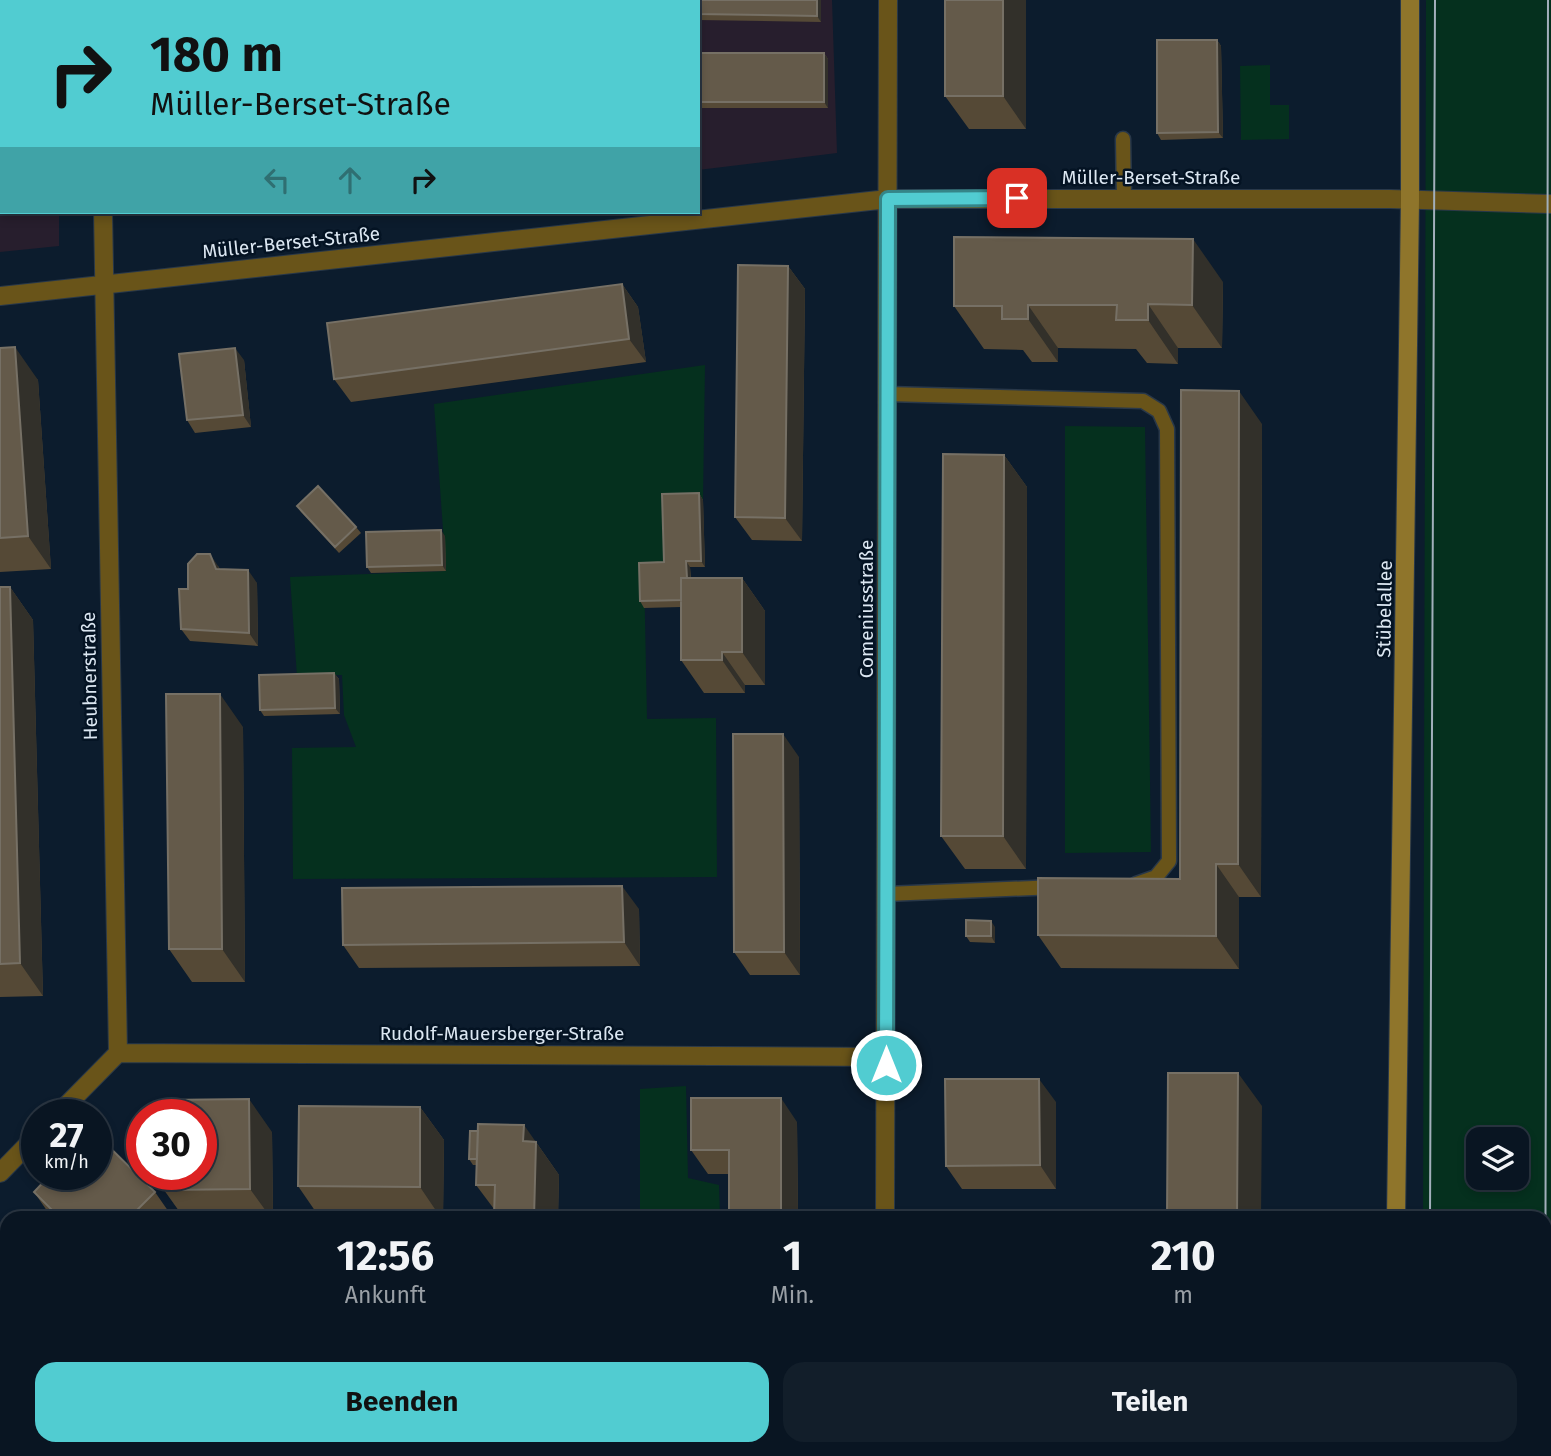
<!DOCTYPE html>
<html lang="de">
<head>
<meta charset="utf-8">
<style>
	body { margin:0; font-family:"Fira Sans",sans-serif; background:#121e2a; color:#f1f3f6; height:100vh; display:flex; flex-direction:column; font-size:26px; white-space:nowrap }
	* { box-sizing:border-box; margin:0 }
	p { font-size:23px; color:#999fa5 }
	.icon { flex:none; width:38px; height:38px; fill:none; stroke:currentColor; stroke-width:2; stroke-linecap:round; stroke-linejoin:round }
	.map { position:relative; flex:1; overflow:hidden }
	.panel { position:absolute; left:0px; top:1211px; width:1552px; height:245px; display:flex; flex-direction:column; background:#091522; border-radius:21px 21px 0 0; box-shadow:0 4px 10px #0003,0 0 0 2px #293440 }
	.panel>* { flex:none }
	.hud { position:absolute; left:0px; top:0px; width:700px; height:214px; box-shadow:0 4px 10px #0003,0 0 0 2px #293440; background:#51ccd1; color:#111; overflow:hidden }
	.buttons { position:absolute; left:1466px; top:1127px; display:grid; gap:14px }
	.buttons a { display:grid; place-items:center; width:63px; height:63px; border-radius:14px; background:#091522; box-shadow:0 4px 10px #0003,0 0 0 2px #293440; font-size:35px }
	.speed { position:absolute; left:21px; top:1099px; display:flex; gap:14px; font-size:35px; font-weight:700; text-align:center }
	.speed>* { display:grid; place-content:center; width:91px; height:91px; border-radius:50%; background:#091522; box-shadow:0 4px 10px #0003,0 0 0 2px #293440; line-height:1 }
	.speed small { font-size:18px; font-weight:400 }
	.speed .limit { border:10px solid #d22; background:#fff; color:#111 }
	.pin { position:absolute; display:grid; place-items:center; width:60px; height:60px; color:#fff; margin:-30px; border-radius:14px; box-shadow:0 4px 10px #0006 }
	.me { position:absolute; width:77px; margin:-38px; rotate:0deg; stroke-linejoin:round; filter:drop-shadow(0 0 5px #0008) }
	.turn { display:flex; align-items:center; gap:24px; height:147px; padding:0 35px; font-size:32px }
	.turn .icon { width:91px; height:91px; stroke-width:2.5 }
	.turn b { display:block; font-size:49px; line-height:60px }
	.lanes { display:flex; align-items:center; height:66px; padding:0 35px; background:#0003; justify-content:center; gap:35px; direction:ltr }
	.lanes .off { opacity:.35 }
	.eta { display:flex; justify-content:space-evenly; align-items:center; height:119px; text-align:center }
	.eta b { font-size:42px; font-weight:700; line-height:49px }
	.button { display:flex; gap:14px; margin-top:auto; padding:14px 35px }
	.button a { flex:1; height:80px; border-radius:21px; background:#51ccd1; color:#111; font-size:28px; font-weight:700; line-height:80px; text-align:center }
	.button a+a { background:#121e2a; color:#f1f3f6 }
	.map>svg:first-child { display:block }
</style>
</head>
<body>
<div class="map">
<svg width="1551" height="1456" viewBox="0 0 1551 1456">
	<rect width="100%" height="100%" fill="#0c1c2d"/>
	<path fill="#271e2d" d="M0 0H58L2 2V212H59V246L0 252Z
		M542 0H832L837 153 698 170V2Z"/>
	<path fill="#05301e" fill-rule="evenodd" d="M1426 0H1551V1434H1545V1218H1423ZM1479 1139H1517V1178H1479Z
		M1270 65V105H1289V139L1241 140 1240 66Z
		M705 365 703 500 667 501 668 568 644 569 647 719 716 718 717 877 293 879 292 748 356 747 344 715 342 675 297 676 290 577 446 571 434 404Z
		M1065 426 1145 427 1151 852 1065 853Z
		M686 1086 688 1178 719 1185 720 1218H640V1089Z
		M1436 1449H1541V1456H1436Z"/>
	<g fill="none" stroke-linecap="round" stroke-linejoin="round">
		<g stroke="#293849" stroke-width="17">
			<path id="service" d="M1123 139 1124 198
				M887 394 1143 401 1159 411 1167 429 1169 861 1156 877 1136 884
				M886 894 1056 887"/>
		</g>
		<g stroke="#293849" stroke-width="20">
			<path id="minor" d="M103 0V2
				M0 296 888 199H1390L1551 204
				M118 1053 886 1057
				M57 1115 118 1053 103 212
				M0 1173 37 1135
				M885 1218 888 0
				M885 1456V1449"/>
		</g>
		<g stroke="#293849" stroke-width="20">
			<path id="secondary" d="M1396 1218 1410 200V0
				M1393 1449V1456"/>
		</g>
		<use href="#service" stroke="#695419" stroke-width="14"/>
		<use href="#minor" stroke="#695419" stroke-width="18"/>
		<use href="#secondary" stroke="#8f752b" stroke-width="18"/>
		<path stroke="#a2afbb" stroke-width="2" d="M1430 1218 1435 0
			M1430 1456V1449
			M1545 1456 1548 0"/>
	</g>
	<path fill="#554936" d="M178 0H263L264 2H179Z
		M330 0H382V2H332Z
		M407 0H430L418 2H409Z
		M448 0H476L460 2H449Z
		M821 0V22L698 20V2Z
		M945 0H1026V129H969L945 96Z
		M1217 40 1221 46 1223 138 1161 140 1157 133Z
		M698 53H824L828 59V108H698Z
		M788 266 805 289 802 541 752 540 735 517Z
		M1223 282 1222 348H1178V364L1147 363 1136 349 1058 348V362H1032L1023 350 984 349 954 306Z
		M622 284 638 307 646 362 351 402 334 379Z
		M0 348 38 380 51 569 0 572Z
		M244 360 251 427 195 433 187 420Z
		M1262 424 1261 897H1239V969L1061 968 1038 935 1180 879Z
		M1004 455 1027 487 1026 869H965L941 836Z
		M699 493 703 500 705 567H690L691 578H742L765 611V685H745V693H704L681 660V607L644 608 640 601 664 562Z
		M297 506 356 527 361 533 339 553 301 512Z
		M445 536 446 571 371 573 367 567Z
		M218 566 220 569 257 583 258 646 190 641 181 629 188 589Z
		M0 587H10L33 620 43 996 0 997Z
		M334 673 339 679 340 714 264 716 260 710Z
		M243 727 245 982H192L169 949Z
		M799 757 800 975H750L734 952Z
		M639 909 640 966 359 968 343 945Z
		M995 927V943L970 942 966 936Z
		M1056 1102V1189H962L946 1166Z
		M420 1107 444 1140 443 1218H320L298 1186Z
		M797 1122 798 1218H729V1174H708L691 1150Z
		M272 1132 273 1218H184L164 1190Z
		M536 1142 559 1175 558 1218H495L494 1216V1209L476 1185 477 1165H473L469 1159Z
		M34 1192H155L173 1218H52Z
		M202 1449H300L304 1456H206Z"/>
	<path fill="#32302a" d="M817 0H821V22L817 16Z
		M1003 0H1026V129L1003 96Z
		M1217 40 1221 46 1223 138 1218 132Z
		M824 53 828 59V108L824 102Z
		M1193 239 1223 282 1222 348 1192 305Z
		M788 266 805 289 802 541 785 518Z
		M622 284 638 307 646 362 629 339Z
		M1148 304 1178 348V364L1148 320Z
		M1028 305 1058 348V362L1028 319Z
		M15 347 38 380 51 569 28 536Z
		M235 348 244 360 251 427 243 415Z
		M1239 391 1262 424 1261 897 1238 864Z
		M1004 455 1027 487 1026 869 1003 836Z
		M699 493 703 500 705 567 701 561Z
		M441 530 445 536 446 571 442 565Z
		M210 554 218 566 225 581 216 569Z
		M686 561 690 567 692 606 687 600Z
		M248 570 257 583 258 646 249 633Z
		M742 578 765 611V685L742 652Z
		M10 587 33 620 43 996 20 963Z
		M722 652 745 685V693L722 660Z
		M334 673 339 679 340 714 335 708Z
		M220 694 243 727 245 982 222 949Z
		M783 734 799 757 800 975 784 952Z
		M1216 864 1239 897V969L1216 936Z
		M622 886 639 909 640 966 624 942Z
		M991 921 995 927V943L991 936Z
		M1238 1073 1262 1106 1261 1218H1237Z
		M1039 1079 1056 1102V1189L1040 1165Z
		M781 1098 797 1122 798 1218H781Z
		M249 1099 272 1132 273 1218H271L250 1189Z
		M420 1107 444 1140 443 1218H441L420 1187Z
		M524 1125 559 1175 558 1218H534L523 1141Z
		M7 1339V1361L0 1368V1347Z
		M297 1449H300L304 1456H302Z
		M694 1449H698L699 1456H695Z
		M779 1449H790L795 1456H779Z
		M1235 1449H1257V1456H1235Z"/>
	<path fill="#645a4a" stroke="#767065" stroke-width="2" d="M7 0H38V2H7Z
		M192 0H220V2H192Z
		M542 0H817V16L698 14V2H542Z
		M945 0H1003V96H945Z
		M1157 40H1217L1218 132 1157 133Z
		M698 53H824V102H698Z
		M954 237 1193 239 1192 305 1148 304V320H1116L1117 305H1028V319H1002V306H954Z
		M738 265 788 266 785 518 735 517Z
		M622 284 629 339 334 379 327 323Z
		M15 347 28 536 0 538V348Z
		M235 348 243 415 187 420 179 354Z
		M1181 390 1239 391 1238 864H1216V936L1038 935V878L1180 879Z
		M943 454 1004 455 1003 836H941Z
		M318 486 356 527 335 547 297 506Z
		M699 493 701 561H686L687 578H681V600L640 601 639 563 664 562 662 494Z
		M441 530 442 565 367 567 366 532Z
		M197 554H210L216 569 248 570 249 633 181 629 179 589H188V564Z
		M681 578H742V652H722V660H681Z
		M0 587H10L20 963 0 964Z
		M334 673 335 708 260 710 259 675Z
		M166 694H220L222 949H169Z
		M733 734H783L784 952H734Z
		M622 886 624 942 343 945 342 888Z
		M966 920 991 921V936H966Z
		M1168 1073H1238L1237 1218H1167Z
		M945 1079H1039L1040 1165 946 1166Z
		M691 1098H781V1218H729V1150H691Z
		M249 1099 250 1189 164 1190V1174H201V1115H163V1100Z
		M299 1106 420 1107V1187L298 1186Z
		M478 1124 524 1125 523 1141 536 1142 534 1218 494 1216 495 1185H476Z
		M470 1131H478L477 1159H469Z
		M96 1134 155 1192 129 1218H60L34 1192 51 1174H96Z
		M0 1287 7 1293V1339L0 1347Z
		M95 1449H159L162 1456H92L90 1451Z
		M202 1449H263L250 1456H206Z
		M635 1449H694L695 1456H585Z
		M727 1449H779V1456H727Z
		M1167 1449H1235V1456H1167Z"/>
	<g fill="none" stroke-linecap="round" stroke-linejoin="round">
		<g stroke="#358588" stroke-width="18">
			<path id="route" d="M886 1065 888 199 1017 198"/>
		</g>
		<use href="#route" stroke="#51ccd1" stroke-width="12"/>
	</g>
	<g text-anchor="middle" stroke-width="5" stroke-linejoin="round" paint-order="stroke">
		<g font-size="19" fill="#dce7f2" stroke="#041323">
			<text x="1151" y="184">Müller-Berset-Straße</text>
			<text transform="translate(291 242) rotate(-6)" y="7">Müller-Berset-Straße</text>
			<text transform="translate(866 609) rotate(-90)" y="7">Comeniusstraße</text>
			<text transform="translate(1384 609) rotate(-89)" y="7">Stübelallee</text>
			<text transform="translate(89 676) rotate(-91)" y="7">Heubnerstraße</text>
			<text x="502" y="1040">Rudolf-Mauersberger-Straße</text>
		</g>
	</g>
</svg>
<div class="buttons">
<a><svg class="icon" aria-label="layers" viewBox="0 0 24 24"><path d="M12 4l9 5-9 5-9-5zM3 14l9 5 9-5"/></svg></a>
</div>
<div class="speed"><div>27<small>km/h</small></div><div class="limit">30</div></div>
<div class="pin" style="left:1017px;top:198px;background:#d93025"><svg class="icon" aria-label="arrive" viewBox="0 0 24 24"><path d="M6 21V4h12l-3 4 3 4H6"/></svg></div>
<svg class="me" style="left:886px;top:1065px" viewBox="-20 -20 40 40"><circle r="17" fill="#51ccd1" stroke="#fff" stroke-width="3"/><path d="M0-11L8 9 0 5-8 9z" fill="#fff"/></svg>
<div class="hud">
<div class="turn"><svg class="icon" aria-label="right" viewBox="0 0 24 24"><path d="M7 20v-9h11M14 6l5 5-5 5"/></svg><div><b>180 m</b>Müller-Berset-Straße</div></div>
<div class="lanes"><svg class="icon off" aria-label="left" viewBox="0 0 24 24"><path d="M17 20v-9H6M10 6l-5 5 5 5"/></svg><svg class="icon off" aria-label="ahead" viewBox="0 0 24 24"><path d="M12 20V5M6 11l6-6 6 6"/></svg><svg class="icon" aria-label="right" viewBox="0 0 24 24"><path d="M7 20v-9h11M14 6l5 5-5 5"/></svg></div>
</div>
<section class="panel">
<div class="eta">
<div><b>12:56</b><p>Ankunft</p></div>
<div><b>1</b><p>Min.</p></div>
<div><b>210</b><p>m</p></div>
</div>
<div class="button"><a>Beenden</a><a>Teilen</a></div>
</section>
</div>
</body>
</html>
